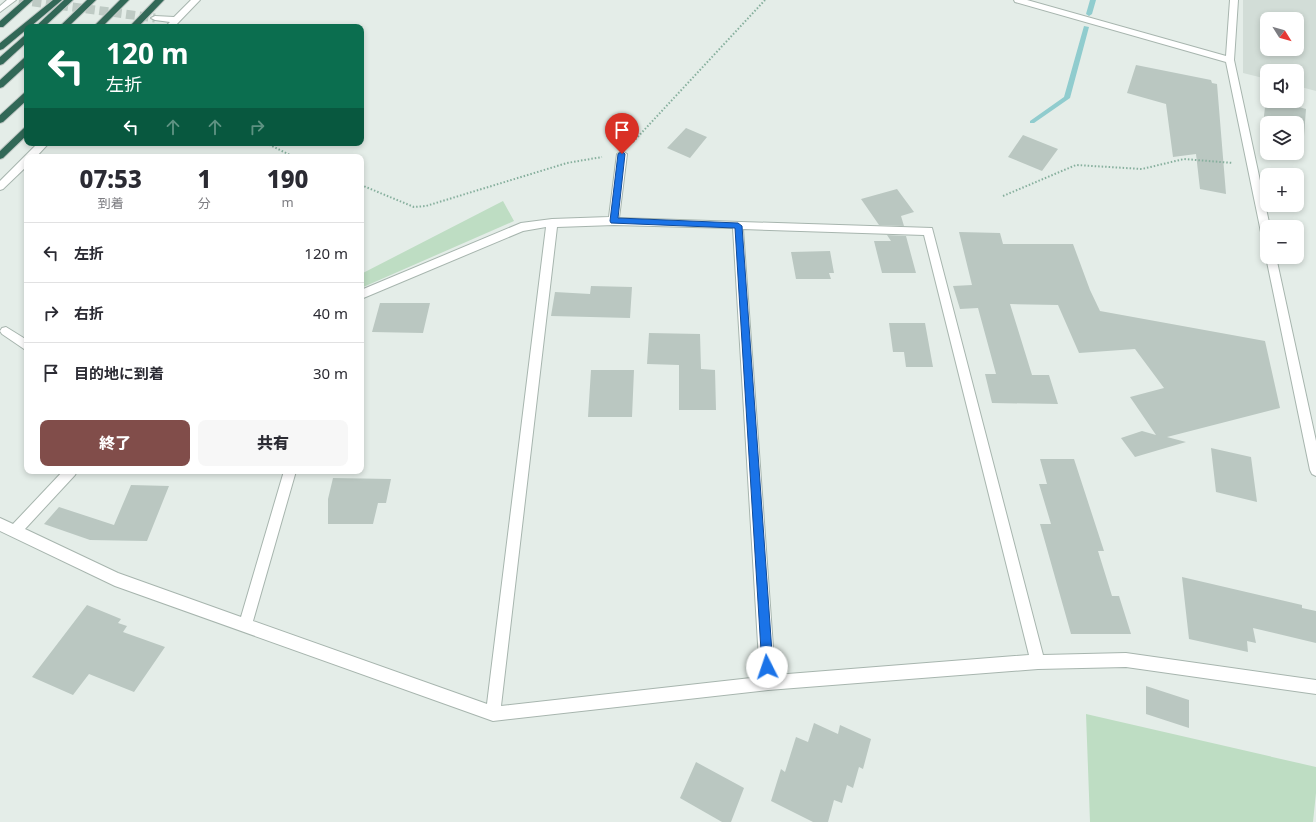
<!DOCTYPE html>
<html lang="ja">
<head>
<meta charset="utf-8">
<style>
	body { margin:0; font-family:"Noto Sans","Noto Sans JP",sans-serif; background:#f7f7f7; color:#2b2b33; height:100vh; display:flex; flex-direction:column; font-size:15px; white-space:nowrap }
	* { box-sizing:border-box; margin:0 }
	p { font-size:13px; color:#7c7c81 }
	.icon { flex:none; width:22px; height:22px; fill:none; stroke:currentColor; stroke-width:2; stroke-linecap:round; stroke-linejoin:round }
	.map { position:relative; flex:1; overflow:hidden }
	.side { position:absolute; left:24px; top:154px; width:340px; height:320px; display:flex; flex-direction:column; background:#fff; border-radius:8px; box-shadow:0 2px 6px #0003 }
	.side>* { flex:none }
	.top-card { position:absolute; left:24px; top:24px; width:340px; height:122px; border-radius:8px; box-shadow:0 2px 6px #0003; background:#0b6e4f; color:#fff; overflow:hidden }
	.needle { width:26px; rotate:127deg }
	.controls { position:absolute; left:1260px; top:12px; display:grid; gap:8px }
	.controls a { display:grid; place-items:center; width:44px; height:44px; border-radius:8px; background:#fff; box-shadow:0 2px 6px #0003; font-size:20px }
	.pin { position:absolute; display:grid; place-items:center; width:34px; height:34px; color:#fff; margin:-41px -17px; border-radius:50% 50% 50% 0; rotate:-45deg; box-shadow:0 0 4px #0007 }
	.pin .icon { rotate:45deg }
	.me { position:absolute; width:44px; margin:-22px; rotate:356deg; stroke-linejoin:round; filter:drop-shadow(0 0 3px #0008) }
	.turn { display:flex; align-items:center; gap:14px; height:84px; padding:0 16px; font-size:18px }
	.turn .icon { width:52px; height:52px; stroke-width:2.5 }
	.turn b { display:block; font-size:28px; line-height:34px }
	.lanes { display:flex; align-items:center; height:38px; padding:0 16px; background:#0003; justify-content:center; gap:20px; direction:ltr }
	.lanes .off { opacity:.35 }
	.eta { display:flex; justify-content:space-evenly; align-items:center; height:68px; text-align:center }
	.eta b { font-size:24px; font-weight:800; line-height:28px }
	.button { display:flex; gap:8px; margin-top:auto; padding:8px 16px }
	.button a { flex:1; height:46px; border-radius:8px; background:#814d4a; color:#fff; font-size:16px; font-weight:800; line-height:46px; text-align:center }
	.button a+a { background:#f7f7f7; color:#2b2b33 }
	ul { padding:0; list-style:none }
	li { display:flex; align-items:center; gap:12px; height:60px; padding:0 16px; border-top:1px solid #e1e1e2 }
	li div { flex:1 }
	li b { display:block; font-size:15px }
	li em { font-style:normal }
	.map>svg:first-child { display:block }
</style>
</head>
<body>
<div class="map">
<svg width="1316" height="822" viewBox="0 0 1316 822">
	<rect width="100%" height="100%" fill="#e4ede8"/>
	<path fill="#d2ddd7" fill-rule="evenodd" d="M1243 0H1316V91L1297 86V71H1267V79L1243 73ZM1267 19H1297V49H1267Z"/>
	<path fill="#beddc3" d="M503 201 514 221 361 288V274Z
		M1086 714 1316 767V793L1313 822H1090Z"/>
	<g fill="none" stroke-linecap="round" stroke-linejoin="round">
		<path fill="#90ccce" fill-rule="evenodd" d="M1090 0H1096L1092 14 1089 16 1086 14Z
			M1084 26 1089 27 1070 98 1034 123H1030V121L1064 97Z"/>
	</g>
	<path fill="#bac7c1" d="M1136 65 1211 80 1212 83 1217 84 1226 194 1200 189 1196 154 1173 157 1166 104 1127 93Z
		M1266 98 1267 101H1277L1306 109 1304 136 1297 135V123H1267V126L1263 125Z
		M686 128 707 137 690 158 667 148Z
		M1023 135 1058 149 1042 171 1008 157Z
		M897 189 914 212 901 216 904 226 879 225 861 199Z
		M959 232 1000 233 1003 244H1073L1090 290 1100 311 1265 341 1280 408 1167 437 1186 442 1135 457 1121 438 1142 431 1156 435 1130 397 1164 388 1135 349 1079 353 1058 305 1010 304 1032 375H1049L1058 404 992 403 985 374H996L978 308 960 309 953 286 972 285Z
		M887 235 906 236 916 273H882L874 241H891Z
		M830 251 834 273H829L831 279H796L791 252Z
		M591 286 632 287 630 318 551 316 555 292 590 294Z
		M380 303H430L423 333 372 332Z
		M889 323H925L933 367H906L904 352H893Z
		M649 333 700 334 701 369 715 370 716 410H679V365L647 364Z
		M591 370H634L632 417H588Z
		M1211 448 1251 457 1257 502 1216 492Z
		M1040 459H1074L1104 551H1098L1112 596H1119L1131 634H1071L1040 524H1051L1039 484H1047Z
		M333 478 391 479 386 503H378L373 524H328V499Z
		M131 485 169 486 147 541 90 540 44 524 59 507 114 525Z
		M1182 577 1302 605V608L1316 611V643L1253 628 1256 643 1247 641 1248 652 1189 639Z
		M87 605 121 619 118 623 127 626 123 632 165 647 134 692 89 674 73 695 32 677Z
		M1146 686 1189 700V728L1146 714Z
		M814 723 838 734 840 725 871 739 863 769 859 767 853 788 847 785 842 803 834 800 828 822H813L771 801 781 769 785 772 796 737 808 742Z
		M696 762 744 788 731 822H722L680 798Z"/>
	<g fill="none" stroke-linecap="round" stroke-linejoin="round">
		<path stroke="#becac4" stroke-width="9" stroke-dasharray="9 4.5" stroke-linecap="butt" d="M19 0 155 18"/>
		<g stroke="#a7b5ae" stroke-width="2">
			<path id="minor" d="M7 0H16L0 12V6Z
				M191 0H200L174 27H165L170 22 155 20 151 18 155 16 174 17Z
				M1014 0H1027L1226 56 1230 0H1238L1234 60 1270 227H1267V241L1263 240 1262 237 1226 62 1015 2Z
				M38 143H49L36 157H27V166L3 189 0 190V181Z
				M622 151 627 154 619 218 932 228 1043 655 1126 653 1316 680V694L1126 667 1038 669 768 690 493 721 115 586 0 531V518L13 524 63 471H77L75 475 25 529 118 573 241 617 284 471H296L253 621 487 704 546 227 523 231 361 299V290L521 223 552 219 609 217 617 154ZM614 225 733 228 760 677 501 706 557 227ZM743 229 924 235 1029 655 775 675Z
				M1267 255V257H1276L1316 441V476L1312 474 1310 470 1266 257Z
				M6 327 27 340V351L2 334 0 331 2 328Z"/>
		</g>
		<g stroke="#c2c9c6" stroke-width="2">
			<path id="highway" d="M24 0H33L3 27H0V21Z
				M53 0H62L30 27H27V29L3 49 0 50V43Z
				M64 0H73L44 27H35Z
				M87 0H96L68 27H59Z
				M120 0H129L102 27H93Z
				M155 0H164L138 27H129Z
				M24 36H27V42L3 64 0 65V57Z
				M27 57V65L3 87 0 88V80L24 58Z
				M27 92V100L3 122 0 123V115L24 93Z
				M27 127V135L3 158 0 159V151L24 128Z"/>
		</g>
		<path stroke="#86af9d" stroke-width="2" stroke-dasharray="1.5 2" stroke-linecap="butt" d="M633 142 765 0
			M266 143 294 157
			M361 185 414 207 426 206 567 163 602 157
			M1003 196 1076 165 1142 169 1184 159 1233 163"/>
		<use href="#minor" fill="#fff" fill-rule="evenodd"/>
		<use href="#highway" fill="#326857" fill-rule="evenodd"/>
	</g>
	<path fill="#1a73e8" stroke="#114b97" d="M622 151 625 154 618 218 738 223 742 226 773 667 771 671 767 673 763 671 762 667 735 228 611 223 610 221 618 154Z"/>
</svg>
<div class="controls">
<a><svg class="needle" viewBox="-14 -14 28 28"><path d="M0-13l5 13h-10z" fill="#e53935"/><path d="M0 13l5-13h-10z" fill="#7c7c81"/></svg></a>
<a><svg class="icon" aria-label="sound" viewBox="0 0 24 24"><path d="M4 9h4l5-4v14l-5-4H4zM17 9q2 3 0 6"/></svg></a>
<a><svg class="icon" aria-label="layers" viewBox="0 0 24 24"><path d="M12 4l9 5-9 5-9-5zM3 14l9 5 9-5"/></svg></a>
<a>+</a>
<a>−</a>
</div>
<div class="pin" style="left:622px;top:154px;background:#d93025"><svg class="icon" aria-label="arrive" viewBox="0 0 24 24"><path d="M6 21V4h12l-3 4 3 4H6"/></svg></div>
<svg class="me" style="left:767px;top:667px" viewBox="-20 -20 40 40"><circle r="19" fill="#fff"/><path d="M0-13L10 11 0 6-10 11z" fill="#1a73e8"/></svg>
<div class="top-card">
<div class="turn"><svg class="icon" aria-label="left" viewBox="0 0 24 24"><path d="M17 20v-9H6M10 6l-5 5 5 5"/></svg><div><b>120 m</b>左折</div></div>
<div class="lanes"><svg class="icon" aria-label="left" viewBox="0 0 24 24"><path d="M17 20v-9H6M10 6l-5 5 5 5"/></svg><svg class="icon off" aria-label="ahead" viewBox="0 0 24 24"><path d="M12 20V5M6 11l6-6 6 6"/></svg><svg class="icon off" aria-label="ahead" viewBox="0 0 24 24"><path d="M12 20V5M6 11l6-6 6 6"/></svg><svg class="icon off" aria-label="right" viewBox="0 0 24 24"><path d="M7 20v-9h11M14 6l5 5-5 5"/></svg></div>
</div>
<section class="side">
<div class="eta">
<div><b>07:53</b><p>到着</p></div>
<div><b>1</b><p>分</p></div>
<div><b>190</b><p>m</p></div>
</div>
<ul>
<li><svg class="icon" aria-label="left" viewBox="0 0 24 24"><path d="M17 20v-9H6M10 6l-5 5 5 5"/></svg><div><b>左折</b></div><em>120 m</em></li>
<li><svg class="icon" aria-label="right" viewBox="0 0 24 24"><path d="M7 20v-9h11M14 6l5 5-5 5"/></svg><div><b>右折</b></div><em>40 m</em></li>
<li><svg class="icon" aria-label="arrive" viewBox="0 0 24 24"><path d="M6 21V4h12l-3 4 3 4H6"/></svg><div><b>目的地に到着</b></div><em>30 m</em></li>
</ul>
<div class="button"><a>終了</a><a>共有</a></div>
</section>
</div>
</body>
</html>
